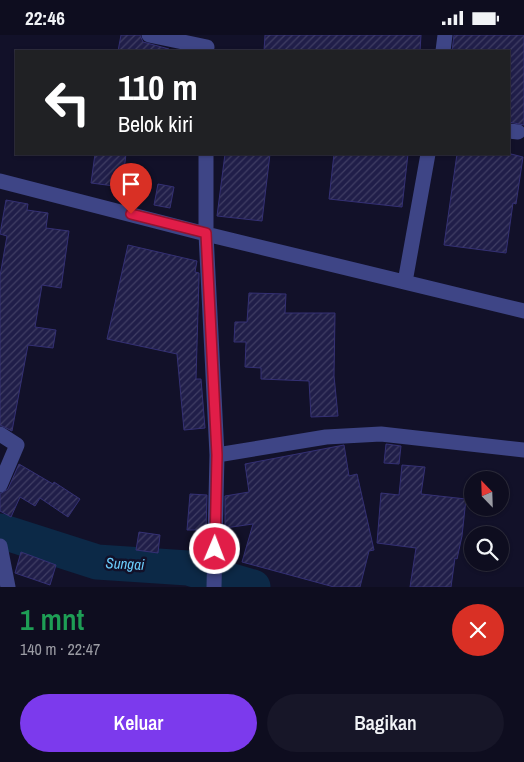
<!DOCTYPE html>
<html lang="id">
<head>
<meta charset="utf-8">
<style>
	body { margin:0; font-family:"Archivo Narrow",sans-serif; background:#171628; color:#f1f3f6; height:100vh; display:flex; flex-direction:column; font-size:19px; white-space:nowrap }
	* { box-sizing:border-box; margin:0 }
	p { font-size:16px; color:#9b9ca4 }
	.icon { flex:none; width:28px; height:28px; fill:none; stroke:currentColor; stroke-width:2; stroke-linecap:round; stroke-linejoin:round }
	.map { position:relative; height:552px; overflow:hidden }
	.details { display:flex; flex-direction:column; background:#0e0d1f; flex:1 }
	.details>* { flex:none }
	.top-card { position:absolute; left:15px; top:15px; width:495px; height:105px; border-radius:0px; box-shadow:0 1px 4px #0004,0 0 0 1px #2e2d3d; background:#202124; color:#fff; overflow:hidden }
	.needle { width:32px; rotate:337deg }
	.buttons { position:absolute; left:464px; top:436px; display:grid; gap:10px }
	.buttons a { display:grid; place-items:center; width:45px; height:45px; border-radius:50%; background:#0e0d1f; box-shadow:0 1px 4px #0004,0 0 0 1px #2e2d3d; font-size:25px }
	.pin { position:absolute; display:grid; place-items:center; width:42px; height:42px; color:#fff; margin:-51px -21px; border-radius:50% 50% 50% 0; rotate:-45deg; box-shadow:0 0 5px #0007 }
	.pin .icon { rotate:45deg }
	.me { position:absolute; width:55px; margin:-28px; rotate:1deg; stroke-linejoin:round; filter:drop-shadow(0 0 4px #0008) }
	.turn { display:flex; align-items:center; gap:18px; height:105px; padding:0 20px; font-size:22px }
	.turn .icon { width:65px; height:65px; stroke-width:2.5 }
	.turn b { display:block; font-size:35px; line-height:42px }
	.round { display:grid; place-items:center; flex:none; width:52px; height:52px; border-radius:26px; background:#171628 }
	.headline { display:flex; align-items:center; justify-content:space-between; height:85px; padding:0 20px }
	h1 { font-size:30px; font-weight:600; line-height:38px; color:#1e9e55 }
	.button { display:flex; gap:10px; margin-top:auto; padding:10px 20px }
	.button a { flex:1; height:58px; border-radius:30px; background:#7c3aed; color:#fff; font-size:20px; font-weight:600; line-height:58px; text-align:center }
	.button a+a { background:#171628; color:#f1f3f6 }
	.status { display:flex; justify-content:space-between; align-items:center; height:35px; padding:0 25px; background:#0e0d1f; direction:ltr }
	.status svg { height:14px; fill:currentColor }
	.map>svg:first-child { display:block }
</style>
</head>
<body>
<div class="status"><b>22:46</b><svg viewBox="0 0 49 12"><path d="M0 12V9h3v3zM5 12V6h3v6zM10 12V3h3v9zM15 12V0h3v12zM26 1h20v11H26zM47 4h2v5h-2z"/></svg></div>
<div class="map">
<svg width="524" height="552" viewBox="0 0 524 552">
	<defs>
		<pattern id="building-hatch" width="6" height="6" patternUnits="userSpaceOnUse" patternTransform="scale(1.25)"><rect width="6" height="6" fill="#201e49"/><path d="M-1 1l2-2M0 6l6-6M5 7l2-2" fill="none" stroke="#403e64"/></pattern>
	</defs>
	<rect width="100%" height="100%" fill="#121129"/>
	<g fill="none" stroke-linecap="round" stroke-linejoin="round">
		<path stroke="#0c2947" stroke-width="35" d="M0 496 97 527 188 533 253 552"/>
	</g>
	<path fill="url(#building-hatch)" stroke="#343074" d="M121 0H140L143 7 169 14 168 16H118Z
		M265 0H421L420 16H264Z
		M454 0H524V90L509 87V16H452Z
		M95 119H126L122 152 91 148Z
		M225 119H270L262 186 217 181Z
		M334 119H408L402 172 329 164Z
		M457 119H511L523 122 516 169 513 168 506 218 444 210Z
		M158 149 174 152 170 173 154 170Z
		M6 165 28 169 27 175 48 178 46 193 69 196 61 253 42 250 35 292 56 295 53 313 28 310 12 396 0 390V241L7 201 0 199Z
		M128 210 197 226 195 237 199 238V242L196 344H201L205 393 184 395 177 319 107 304Z
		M249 258 286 259 285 278H335L334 341 338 381 311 382 309 346 261 344V333L245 332 246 307H234L235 287H247Z
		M386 409 401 411 399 429 384 428Z
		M344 410 349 441 357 439 374 515 369 516 360 552H334L242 527 253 489 225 493V461L249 457 245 429Z
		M19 429 53 449 54 447 80 464 68 482 40 463 35 471 20 462 11 482 0 476V459L8 454Z
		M402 430 425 432 421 459 466 464 462 501 457 524 455 523 451 552H410L416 513 377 508 381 458 399 460Z
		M190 459 207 460 206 495H187Z
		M139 497 160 500 158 518 136 515Z
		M21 517 56 530 50 550 15 538Z"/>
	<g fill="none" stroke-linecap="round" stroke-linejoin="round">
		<path stroke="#3e4586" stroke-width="15" d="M149 0 207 12
			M443 16 445 0
			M509 96 518 97
			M206 119V199L217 420 214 552
			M0 146 206 199 524 276
			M405 247 428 119
			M0 399 17 410 0 450
			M217 420 326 402 381 399 524 415
			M0 511 8 552"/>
	</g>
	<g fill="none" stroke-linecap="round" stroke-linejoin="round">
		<g stroke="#92132f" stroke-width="12">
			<path id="route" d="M131 179 206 198 217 420 215 514"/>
		</g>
		<use href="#route" stroke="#e11d48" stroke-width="9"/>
	</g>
	<g text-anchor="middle" stroke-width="5" stroke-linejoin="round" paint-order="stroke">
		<g font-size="15" font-style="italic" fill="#6bccfb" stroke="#121129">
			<text transform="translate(125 529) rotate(3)" y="5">Sungai</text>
		</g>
	</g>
</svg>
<div class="buttons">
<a><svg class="needle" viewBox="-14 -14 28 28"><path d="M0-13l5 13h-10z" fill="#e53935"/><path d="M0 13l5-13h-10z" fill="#9b9ca4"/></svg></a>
<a><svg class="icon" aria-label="search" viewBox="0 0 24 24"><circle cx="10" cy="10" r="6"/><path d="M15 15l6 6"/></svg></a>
</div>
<div class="pin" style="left:131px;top:179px;background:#d93025"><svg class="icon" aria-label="arrive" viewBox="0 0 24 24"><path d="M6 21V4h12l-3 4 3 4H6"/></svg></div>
<svg class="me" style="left:215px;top:514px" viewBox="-20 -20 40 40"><circle r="17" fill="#e11d48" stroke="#fff" stroke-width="3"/><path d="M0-11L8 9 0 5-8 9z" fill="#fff"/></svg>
<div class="top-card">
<div class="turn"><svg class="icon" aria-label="left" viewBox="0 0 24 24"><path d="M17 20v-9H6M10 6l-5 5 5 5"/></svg><div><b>110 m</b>Belok kiri</div></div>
</div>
</div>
<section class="details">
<div class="headline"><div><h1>1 mnt</h1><p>140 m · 22:47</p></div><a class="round" style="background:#d93025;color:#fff"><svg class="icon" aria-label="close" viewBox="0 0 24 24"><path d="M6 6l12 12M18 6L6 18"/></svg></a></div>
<div class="button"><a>Keluar</a><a>Bagikan</a></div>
</section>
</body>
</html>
